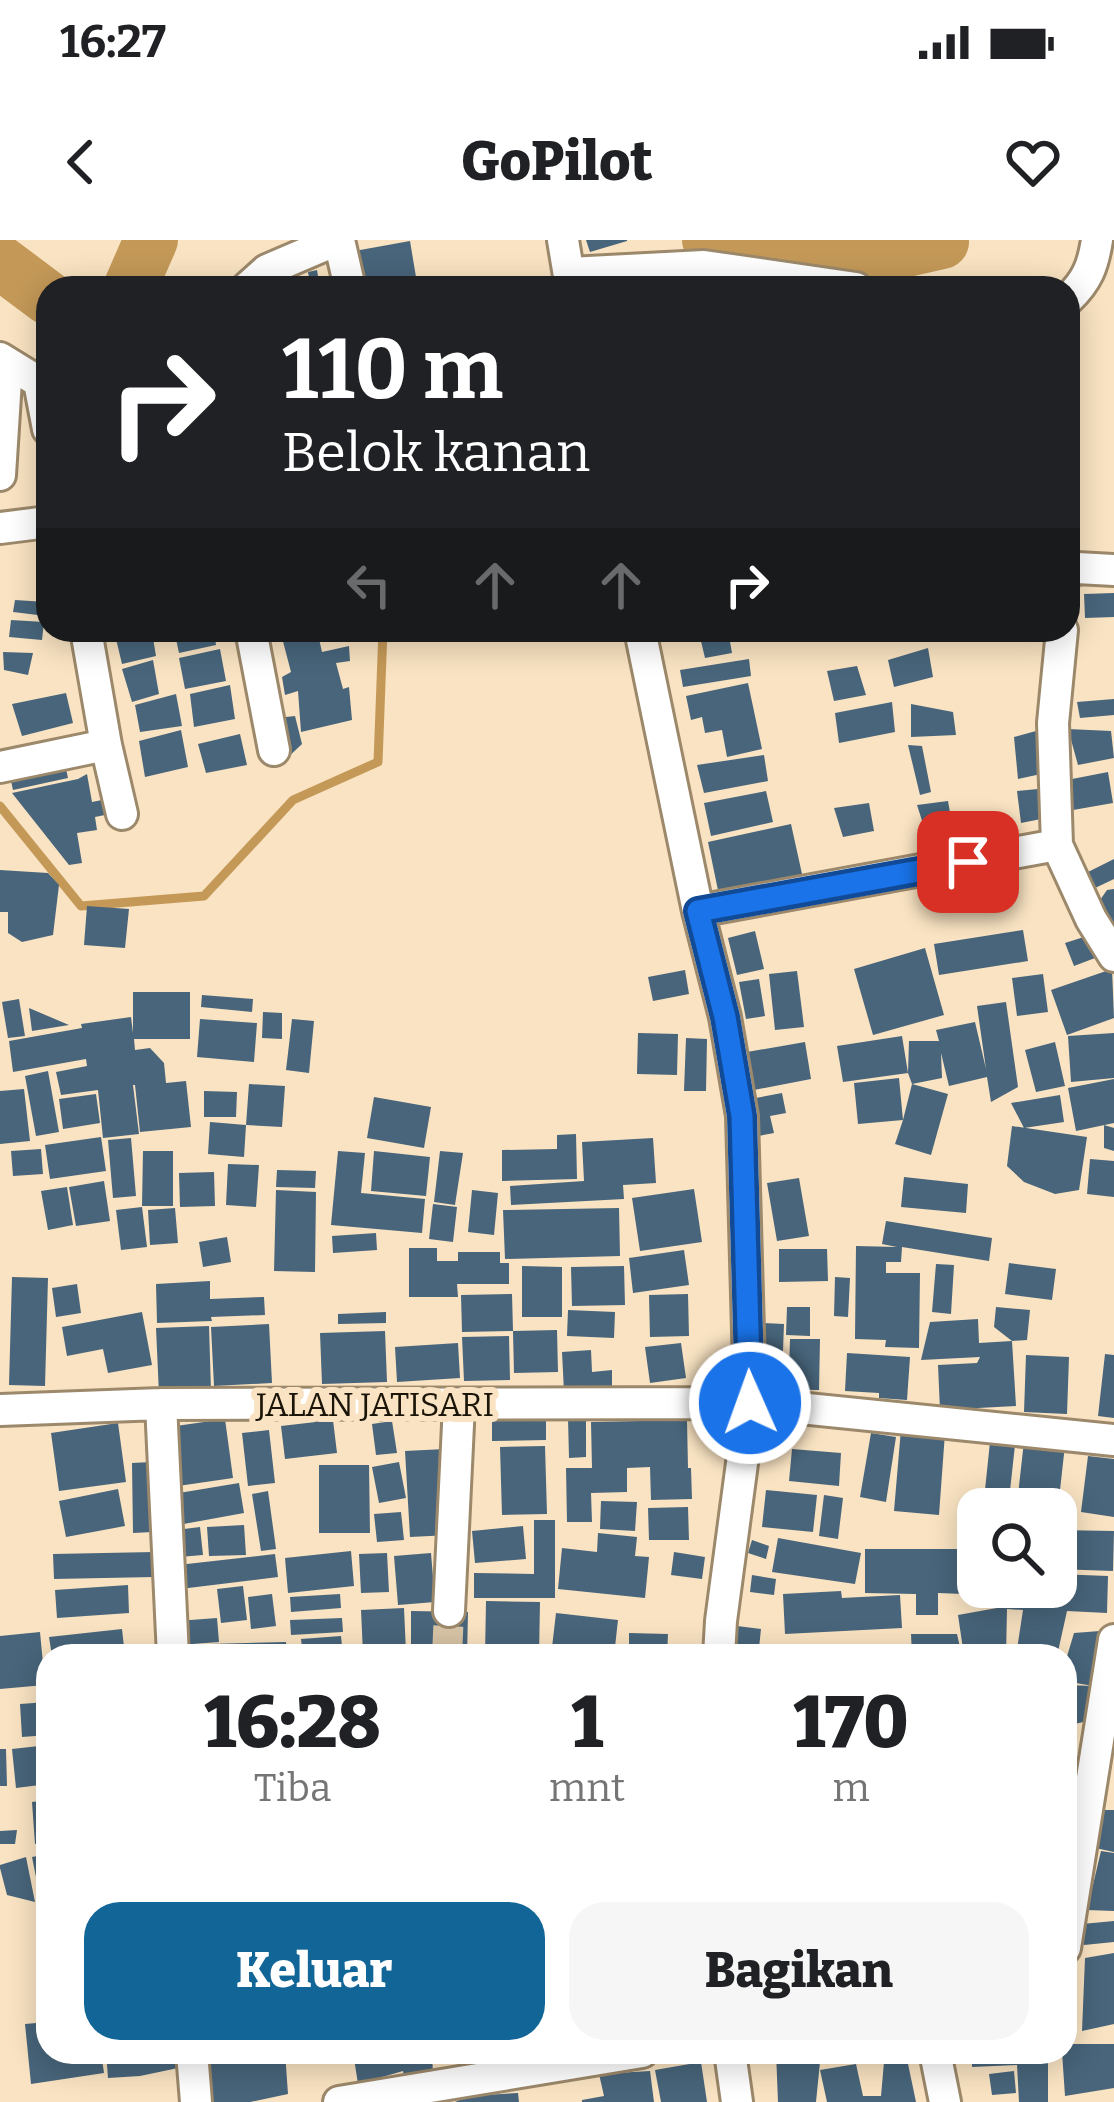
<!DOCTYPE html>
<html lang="id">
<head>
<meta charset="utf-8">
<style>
	body { margin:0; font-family:Bitter,serif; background:#f6f6f6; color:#202124; height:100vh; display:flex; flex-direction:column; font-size:45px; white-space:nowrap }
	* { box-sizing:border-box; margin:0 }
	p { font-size:39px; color:#757577 }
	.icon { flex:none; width:66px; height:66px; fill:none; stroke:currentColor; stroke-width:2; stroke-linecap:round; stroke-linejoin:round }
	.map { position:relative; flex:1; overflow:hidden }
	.sheet { position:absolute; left:36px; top:1404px; width:1041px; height:420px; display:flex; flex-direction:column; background:#fff; border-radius:36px; box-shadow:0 6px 30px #0003 }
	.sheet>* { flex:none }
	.guide { position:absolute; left:36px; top:36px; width:1044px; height:366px; border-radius:36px; box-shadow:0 6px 30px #0003; background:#202124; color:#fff; overflow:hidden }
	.controls { position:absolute; left:957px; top:1248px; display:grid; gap:24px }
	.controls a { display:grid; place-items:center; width:120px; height:120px; border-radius:24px; background:#fff; box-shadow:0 6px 30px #0003; font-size:60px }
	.pin { position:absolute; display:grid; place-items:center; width:102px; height:102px; color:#fff; margin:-51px; border-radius:24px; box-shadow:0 6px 18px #0006 }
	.me { position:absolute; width:132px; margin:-66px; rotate:358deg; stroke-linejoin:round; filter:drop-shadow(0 0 9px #0008) }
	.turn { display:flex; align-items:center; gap:42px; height:252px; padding:0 48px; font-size:54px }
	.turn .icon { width:156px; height:156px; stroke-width:2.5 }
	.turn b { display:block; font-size:84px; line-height:102px }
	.lanes { display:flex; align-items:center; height:114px; padding:0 48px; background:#0003; justify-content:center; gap:60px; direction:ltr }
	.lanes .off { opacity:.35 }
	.eta { display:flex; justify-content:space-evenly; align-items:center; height:204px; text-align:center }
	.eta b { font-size:72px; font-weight:800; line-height:84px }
	.cta { display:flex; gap:24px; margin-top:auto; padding:24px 48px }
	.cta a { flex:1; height:138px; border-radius:36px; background:#126697; color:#fff; font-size:48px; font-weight:800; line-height:138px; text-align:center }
	.cta a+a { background:#f6f6f6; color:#202124 }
	.status { display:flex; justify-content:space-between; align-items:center; height:84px; padding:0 60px; background:#fff; direction:ltr }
	.status svg { height:33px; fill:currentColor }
	header { display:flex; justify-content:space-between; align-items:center; height:156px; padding:0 48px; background:#fff; font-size:54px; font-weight:800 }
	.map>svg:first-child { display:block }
</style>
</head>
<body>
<div class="status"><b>16:27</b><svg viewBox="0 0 49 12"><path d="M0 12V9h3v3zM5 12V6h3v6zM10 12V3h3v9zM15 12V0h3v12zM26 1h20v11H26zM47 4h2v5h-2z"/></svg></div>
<header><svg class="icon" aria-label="back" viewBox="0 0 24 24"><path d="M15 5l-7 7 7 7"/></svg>GoPilot<svg class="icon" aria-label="heart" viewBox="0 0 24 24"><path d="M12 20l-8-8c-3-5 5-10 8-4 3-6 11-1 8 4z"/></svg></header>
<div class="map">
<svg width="1114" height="1862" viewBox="0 0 1114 1862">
	<rect width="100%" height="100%" fill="#f9e3c2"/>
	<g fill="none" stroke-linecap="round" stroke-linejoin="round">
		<path stroke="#c49958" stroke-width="9" d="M942 2 946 0
			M0 566 81 666 204 656 293 560 378 522 383 390"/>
		<path stroke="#c49958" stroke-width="54" d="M709 0 872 18 942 2
			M0 22 48 58
			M130 48 151 0"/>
	</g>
	<path fill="#48657b" d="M586 0H627V1L590 12Z
		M410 1 416 37 377 47 373 39 355 42 349 12Z
		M317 30 320 48H311L308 32Z
		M305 39 307 48H274V46Z
		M1114 353V377L1085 378 1084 354Z
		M15 360 46 362V376L13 372Z
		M11 380 44 382 42 400 9 397Z
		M174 390H214L216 405 179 413Z
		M280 390H317L322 412 349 406 350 421 336 423 343 449 349 447 352 480 301 492 298 451 285 455 282 437 291 432Z
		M674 390H728L732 413 705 418 700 397 676 401Z
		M909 390H944L943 398 910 395Z
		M152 392 156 416 122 424 116 399Z
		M928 408 933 437 894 447 888 420Z
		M220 409 226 441 185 449 179 418Z
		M3 412 33 413 28 435 4 430Z
		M749 419 751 436 683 447 680 430Z
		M153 420 159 454 132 462 122 429Z
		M857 426 866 455 834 461 827 431Z
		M748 443 762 509 727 517 722 490 705 493 702 477 691 480 686 456Z
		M230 445 235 479 194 487 190 454Z
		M66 453 73 483 22 496 12 464Z
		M176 454 182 486 140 492 135 465Z
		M1114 459V475L1080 478 1077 462Z
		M892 462 895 492 839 503 835 473Z
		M911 464 953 472 956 495 911 497Z
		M295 476 302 504 285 520 277 478Z
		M1068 489 1111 491 1114 518 1078 525Z
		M181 490 188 527 145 537 139 501Z
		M1036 491 1041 534 1018 539 1014 497Z
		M240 494 247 525 206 533 198 504Z
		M908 505 922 506 931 552 920 555Z
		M764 515 768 541 704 553 697 525Z
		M66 529 68 538 13 550 11 541Z
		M1108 532 1113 563 1073 570 1067 540Z
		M87 534 92 562 107 559 110 574 95 577 97 590 77 593 82 623 69 625 12 553 78 539Z
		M1038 549 1041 579 1021 583 1017 551Z
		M766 551 773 582 711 596 704 563Z
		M948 561 952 584 925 590 917 565Z
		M869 563 874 591 843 597 834 568Z
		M791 584 804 643 720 660 708 602Z
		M1114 619V639L1093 649 1084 634Z
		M0 630 48 633 59 645 53 695 22 702 8 693V672H0Z
		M1114 649V686L1102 684 1098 663 1107 650Z
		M87 666 129 669 125 708 84 705Z
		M1023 690 1028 721 939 735 934 704Z
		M755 691 764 729 737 735 728 698Z
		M1087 696 1095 718 1074 726 1065 703Z
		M925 708 944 775 873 795 854 729Z
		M1112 729 1114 778 1067 795 1051 750Z
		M685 730 689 754 653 761 648 737Z
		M797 731 804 787 775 790 769 734Z
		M1043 734 1048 772 1017 776 1012 738Z
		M759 739 765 776 746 779 739 742Z
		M133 752H190V799H134L135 810 150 808 164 823 166 843 186 841 191 887 140 892 135 845H133L139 894 103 898 98 850 61 855 56 832 87 826 86 819 13 832 9 801 82 788 81 784 131 777 133 793Z
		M202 755 253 759 252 772 201 767Z
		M19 759 25 796 8 798 2 762Z
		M1006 762 1018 847 991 862 987 837 949 846 941 813 942 838 912 844 908 833 909 801H939L936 790 975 782 986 829 977 766Z
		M29 768 69 785 32 791Z
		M263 772 282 773V799L262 798Z
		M200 779 257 783 254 822 197 817Z
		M292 779 314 781 309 833 286 830Z
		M638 793 678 794 677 835 637 834Z
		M1114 793V838L1071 842 1068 796Z
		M902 796 908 833 843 842 837 806Z
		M686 798 707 799 706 851H684Z
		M805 802 811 839 754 850 747 812Z
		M1055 802 1065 846 1036 852 1025 810Z
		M48 831 59 892 36 896 25 836Z
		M899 838 903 880 912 844 948 854 931 915 895 904 903 880 858 884 854 843Z
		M1114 839V883L1076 891 1068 848Z
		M249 844 285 846 282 887 246 885Z
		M24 849 30 901 0 904V851Z
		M204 851 237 852 236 877H204Z
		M782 853 786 873 770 876 774 893 758 896 750 859Z
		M96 854 100 883 63 889 59 859Z
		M1060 855 1064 882 1024 888 1011 863Z
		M374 857 431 867 424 908 367 898Z
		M210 882 246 885 244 917 208 914Z
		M1104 885 1114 888V911L1104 908Z
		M1012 886 1087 897 1079 950 1055 954 1024 942 1007 926Z
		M576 894 577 939 502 941V910L557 909V895Z
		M101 897 106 931 50 939 45 905Z
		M131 898 136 956 113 958 108 900Z
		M653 898 656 943 623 945 624 959 511 965 510 946 584 941 582 902Z
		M41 909 43 934 13 936 11 911Z
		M143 911H173V966H142Z
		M338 911 365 913 361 953 425 959 422 993 331 985Z
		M374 911 430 917 426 956 371 951Z
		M440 911 463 913 455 965 434 962Z
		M1090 919 1114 921V957L1087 954Z
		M228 924 259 925 256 967 226 965Z
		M277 930 316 931 315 948 276 947Z
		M214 932 215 966 180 967 179 933Z
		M904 937 968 944 966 973 901 967Z
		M799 938 809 996 777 1001 767 943Z
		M104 941 110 981 76 986 69 947Z
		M67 947 73 985 48 990 41 951Z
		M694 949 702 1002 640 1011 632 958Z
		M276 950 316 952 315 1032 274 1031Z
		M472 950 498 953 494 995 468 992Z
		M433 964 457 967 453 1002 429 999Z
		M142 967 147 1007 121 1010 116 970Z
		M175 968 178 1003 150 1005 148 970Z
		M619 968 620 1016 505 1019 503 970Z
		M886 981 992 998 989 1021 902 1007 901 1022H886V1033H920L919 1108 885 1107 886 1100 855 1099 856 1006 897 1007 882 1004Z
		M376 993 377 1010 333 1013 332 996Z
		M227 997 231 1022 203 1027 199 1002Z
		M409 1008H437V1021H458V1012H500V1023H509V1044H457L458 1057H409Z
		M779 1009H827L828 1041 779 1042Z
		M684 1010 689 1045 633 1053 629 1018Z
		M1009 1023 1056 1029 1052 1060 1005 1054Z
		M936 1024 954 1025 951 1074 932 1072Z
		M522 1026 562 1027V1077H522Z
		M624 1026 625 1065 572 1066 571 1027Z
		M12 1037 48 1038 45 1146 9 1145Z
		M835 1037 850 1038 848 1077 834 1076Z
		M210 1041V1059L264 1057 265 1075 211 1077 212 1081 157 1083 156 1044Z
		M77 1044 81 1073 56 1077 52 1048Z
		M512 1054 513 1091 557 1090 558 1132 514 1133 513 1091 462 1092 461 1055Z
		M688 1054 689 1096 650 1097 649 1055Z
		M787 1067H810V1096L786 1095Z
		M996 1067 1030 1070 1027 1100 1012 1101 994 1087Z
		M568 1070 615 1072 614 1098 567 1096Z
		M142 1072 152 1125 108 1133 103 1109 67 1116 62 1087Z
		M386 1072V1083L338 1084V1074Z
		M978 1079 979 1103 1012 1101 1016 1166 940 1170 938 1125 977 1123 980 1117 921 1120 930 1082Z
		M763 1083 784 1084 783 1111 762 1110Z
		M269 1084 272 1143 214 1146 211 1087Z
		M209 1086 211 1151 159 1154 156 1088Z
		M385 1091 387 1142 322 1144 320 1093Z
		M509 1096 510 1140 464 1141 462 1097Z
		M790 1099H820L819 1150 763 1149V1131H789Z
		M458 1103 460 1138 397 1142 395 1107Z
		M681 1103 686 1138 650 1143 645 1107Z
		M591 1110 592 1132 612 1130V1149L564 1152 562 1112Z
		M847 1113 910 1117 907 1160 879 1158V1153L845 1151Z
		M1105 1114 1114 1115V1178L1098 1176Z
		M1026 1115 1069 1117 1067 1174 1024 1172Z
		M586 1177V1217L569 1218 568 1178Z
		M546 1178V1200L492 1201V1179Z
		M225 1179 233 1238 178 1246 169 1187Z
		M333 1180 337 1213 285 1219 281 1186Z
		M687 1180 688 1228H691L692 1259 651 1260 650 1227 627 1228V1252L591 1253 592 1282H567L566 1228H592L591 1182Z
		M392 1181 397 1213 376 1215 372 1184Z
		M118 1183 126 1242 59 1251 51 1193Z
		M901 1189 945 1193 939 1275 894 1271Z
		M269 1190 275 1243 248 1246 242 1193Z
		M871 1193 896 1197 886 1262 860 1257Z
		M1024 1201 1065 1205 1058 1268 1017 1264Z
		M990 1202 1015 1205 1008 1269H983Z
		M545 1206 547 1274 502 1275 500 1207Z
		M445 1209 450 1295 410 1297 405 1211Z
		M792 1209 841 1213 839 1246 789 1241Z
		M1088 1216 1114 1219V1277L1081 1272Z
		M151 1222 153 1292 133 1293 132 1223Z
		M399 1222 406 1258 379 1263 372 1227Z
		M319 1225H369L370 1293H319Z
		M239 1243 244 1273 178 1285 173 1254Z
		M118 1249 125 1286 66 1297 59 1261Z
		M766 1250 817 1255 813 1292 762 1287Z
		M268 1251 276 1309 261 1311 252 1254Z
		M824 1255 843 1258 838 1299 819 1296Z
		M601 1261 637 1262 635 1291 600 1289Z
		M688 1267 689 1300H649L648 1268Z
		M401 1272 404 1300 377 1302 374 1274Z
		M534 1280H555V1358H474V1333L534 1334Z
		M964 1282 978 1284V1314L963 1309Z
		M244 1285 246 1315 209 1316 207 1287Z
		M523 1286 526 1319 475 1323 472 1291Z
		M200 1287 203 1315 179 1317 176 1290Z
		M1056 1290 1114 1291 1113 1331 1056 1329Z
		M598 1293 637 1297 635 1316 649 1317 645 1358 558 1349 562 1308 597 1312Z
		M778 1298 861 1313 855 1344 772 1332Z
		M752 1300 769 1306 766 1319 748 1313Z
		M865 1309H963V1354L938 1353V1375H916V1354L865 1353Z
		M351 1311 354 1346 288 1353 285 1318Z
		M154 1312V1337L54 1339 53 1314Z
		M674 1312 705 1317 702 1339 671 1335Z
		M387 1313 389 1352 361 1353 359 1314Z
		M431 1313 435 1362 398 1365 394 1316Z
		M275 1314 278 1337 180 1349 178 1325Z
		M1056 1334 1108 1336 1107 1373 1067 1371 1057 1416H1016L1023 1370 1007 1369 1006 1416H964L958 1375 997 1368 998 1347H1056Z
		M752 1335 776 1339 774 1355 750 1352Z
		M128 1345 129 1373 57 1378 55 1350Z
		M243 1346 247 1380 221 1383 217 1349Z
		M841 1351 842 1358 900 1355 902 1388 785 1394 783 1354Z
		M272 1354 276 1386 251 1389 248 1357Z
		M340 1354 341 1368 291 1372 290 1357Z
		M486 1361 540 1362 539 1416H485Z
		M404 1368 406 1412 363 1414 361 1370Z
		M411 1371 468 1372 467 1416H411Z
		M556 1373 618 1380 614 1416H551Z
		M217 1378 219 1402 179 1405 177 1381Z
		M342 1378 343 1392 291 1395 290 1380Z
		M737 1386 761 1389 759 1408 735 1404Z
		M122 1389 125 1416H52L49 1397Z
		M1100 1391 1093 1446 1088 1481 1065 1486V1445L1093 1446 1065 1441V1423L1074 1393Z
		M40 1392 45 1445 0 1449V1396Z
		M629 1393 668 1394 667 1416H629Z
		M911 1394H957L962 1416H912Z
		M341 1396 343 1416H303L301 1399Z
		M286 1402 287 1416H209V1404Z
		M48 1462V1495L22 1497 20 1464Z
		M48 1505V1544L16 1548 12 1509Z
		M0 1509H6L7 1546H0Z
		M1065 1552 1075 1554 1068 1599H1065Z
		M48 1560V1603L35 1604 32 1562Z
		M1101 1570H1114V1612L1086 1606Z
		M17 1590 15 1604H0V1591Z
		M1101 1611 1114 1613V1671L1087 1670Z
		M48 1614V1651L39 1652 32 1617Z
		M26 1617 35 1662 7 1655 0 1628V1625Z
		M1114 1681V1702L1084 1705 1082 1684Z
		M1114 1713V1784L1082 1791 1085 1718Z
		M48 1782V1812H101L104 1833 31 1844 25 1784Z
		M1065 1804H1114V1848L1065 1856 1062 1812H1065Z
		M106 1812H176L178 1828 140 1836 108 1838Z
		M200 1812H285L288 1854 250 1862H207Z
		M287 1812H320V1815L285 1819Z
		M353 1812H432L433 1835 406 1848 403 1831 358 1844Z
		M460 1812H485L488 1827 469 1838Z
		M776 1812H821L816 1862H778Z
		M972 1812H1048V1862H1019L1017 1825 972 1827Z
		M907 1819 916 1862H827L820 1830 856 1824 863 1856H881L884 1822Z
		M701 1822 707 1862H661L655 1830Z
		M650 1831 654 1862H582V1860L604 1856 599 1834Z
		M1014 1831 1016 1853 992 1855 989 1834Z
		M518 1853 519 1862H455L468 1856Z"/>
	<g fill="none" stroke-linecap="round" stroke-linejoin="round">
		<path stroke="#d8c4a6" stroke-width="30" stroke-dasharray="30 15" stroke-linecap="butt" d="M447 1416 449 1371"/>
		<g stroke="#9c886a" stroke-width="36">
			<path id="minor" d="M339 0 350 48
				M563 0 571 48
				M569 33 704 26 856 48
				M247 48 267 30 337 0
				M1068 59C1087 41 1093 26 1097 0
				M0 118 39 142 48 143
				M39 142 48 189
				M0 235 7 124
				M0 288 48 282
				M1068 334 1072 328H1077L1114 330
				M86 390 106 505 122 574
				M251 390 274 510
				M640 390 698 671 725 777 742 876 750 1163 721 1381 719 1416
				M0 527 106 505
				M1057 605 1091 679 1114 716
				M698 671 1057 605 1053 483 1062 390
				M161 1164 173 1416
				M0 1170 161 1164 750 1163 1114 1200
				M449 1371 459 1164
				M1065 1708 1114 1400
				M192 1812 196 1862
				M730 1812 737 1862
				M935 1812 945 1862
				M339 1862 642 1812"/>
		</g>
		<use href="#minor" stroke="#fff" stroke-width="30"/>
	</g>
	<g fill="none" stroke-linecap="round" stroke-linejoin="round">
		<g stroke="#114b97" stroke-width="30">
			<path id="route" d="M750 1163 742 876 725 777 698 671 968 622"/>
		</g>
		<use href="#route" stroke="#1a73e8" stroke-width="21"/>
	</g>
	<g text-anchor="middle" stroke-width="12" stroke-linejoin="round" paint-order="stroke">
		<g font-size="33" fill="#1b1408" stroke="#f9e3c2">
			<text x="375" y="1176">JALAN JATISARI</text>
		</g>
	</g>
</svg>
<div class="controls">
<a><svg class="icon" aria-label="search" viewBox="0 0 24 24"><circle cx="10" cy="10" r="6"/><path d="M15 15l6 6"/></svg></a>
</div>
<div class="pin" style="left:968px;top:622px;background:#d93025"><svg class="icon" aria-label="arrive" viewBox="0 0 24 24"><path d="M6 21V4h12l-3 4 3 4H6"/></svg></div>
<svg class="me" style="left:750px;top:1163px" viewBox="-20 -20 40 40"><circle r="17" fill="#1a73e8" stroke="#fff" stroke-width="3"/><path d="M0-11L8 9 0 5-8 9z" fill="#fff"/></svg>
<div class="guide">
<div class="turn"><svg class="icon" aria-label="right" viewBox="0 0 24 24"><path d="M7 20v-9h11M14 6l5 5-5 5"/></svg><div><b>110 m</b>Belok kanan</div></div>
<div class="lanes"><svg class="icon off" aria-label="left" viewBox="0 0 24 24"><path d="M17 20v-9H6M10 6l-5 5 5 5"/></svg><svg class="icon off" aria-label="ahead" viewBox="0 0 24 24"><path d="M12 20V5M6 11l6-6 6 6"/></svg><svg class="icon off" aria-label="ahead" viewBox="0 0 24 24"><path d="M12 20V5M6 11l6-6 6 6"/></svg><svg class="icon" aria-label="right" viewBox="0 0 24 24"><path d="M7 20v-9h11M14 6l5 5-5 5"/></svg></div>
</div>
<section class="sheet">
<div class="eta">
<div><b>16:28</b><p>Tiba</p></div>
<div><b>1</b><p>mnt</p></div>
<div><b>170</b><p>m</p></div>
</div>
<div class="cta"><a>Keluar</a><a>Bagikan</a></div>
</section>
</div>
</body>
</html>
